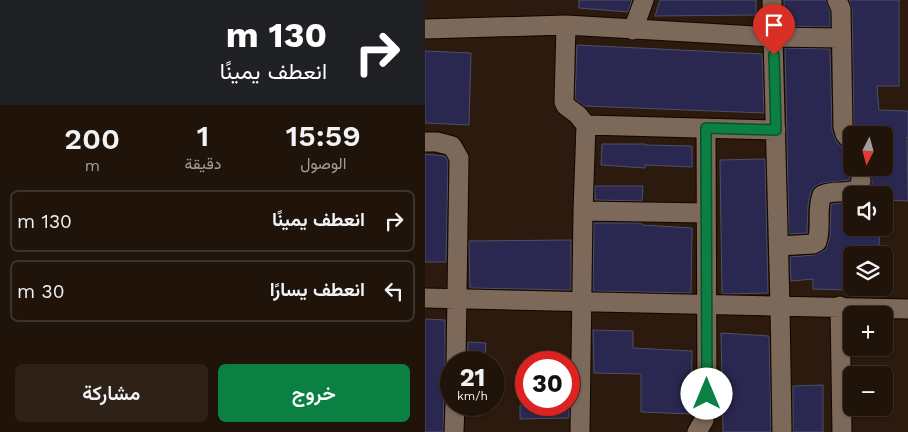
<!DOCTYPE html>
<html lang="ar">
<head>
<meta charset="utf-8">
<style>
	body { margin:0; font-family:"Work Sans",Vazirmatn,sans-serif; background:#2d2118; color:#f1f3f6; direction:rtl; height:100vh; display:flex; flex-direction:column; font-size:19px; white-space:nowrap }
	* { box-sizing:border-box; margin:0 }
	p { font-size:16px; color:#a29e9c }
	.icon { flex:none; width:28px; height:28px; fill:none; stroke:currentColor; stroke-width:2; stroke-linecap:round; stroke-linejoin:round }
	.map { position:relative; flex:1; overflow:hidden; direction:ltr }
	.details { display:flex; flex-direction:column; background:#20140a; width:425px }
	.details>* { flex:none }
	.top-card { background:#202124; color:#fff; overflow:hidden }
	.needle { width:32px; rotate:186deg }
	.buttons { position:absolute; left:418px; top:126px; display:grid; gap:10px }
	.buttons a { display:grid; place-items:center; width:50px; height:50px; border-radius:8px; background:#20140a; box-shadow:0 1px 4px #0004,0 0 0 1px #3d332b; font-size:25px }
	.speed { position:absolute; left:15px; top:351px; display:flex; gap:10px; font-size:25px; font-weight:700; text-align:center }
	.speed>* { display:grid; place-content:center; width:65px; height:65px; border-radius:50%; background:#20140a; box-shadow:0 1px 4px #0004,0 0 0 1px #3d332b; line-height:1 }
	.speed small { font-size:12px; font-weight:400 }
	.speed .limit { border:8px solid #d22; background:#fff; color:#111 }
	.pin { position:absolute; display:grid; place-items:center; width:42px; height:42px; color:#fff; margin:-51px -21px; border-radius:50% 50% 50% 0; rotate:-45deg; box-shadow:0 0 5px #0007 }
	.pin .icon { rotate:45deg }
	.me { position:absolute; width:55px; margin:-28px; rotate:0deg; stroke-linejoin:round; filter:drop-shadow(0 0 4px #0008) }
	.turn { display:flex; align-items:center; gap:18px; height:105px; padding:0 15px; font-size:22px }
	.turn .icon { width:65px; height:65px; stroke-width:2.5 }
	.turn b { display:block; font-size:35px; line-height:42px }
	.eta { display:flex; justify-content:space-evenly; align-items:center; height:85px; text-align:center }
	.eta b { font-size:30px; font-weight:600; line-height:35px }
	.primary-button { display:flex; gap:10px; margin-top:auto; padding:10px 15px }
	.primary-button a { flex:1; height:58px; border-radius:8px; background:#0b8043; color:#fff; font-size:20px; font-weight:600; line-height:58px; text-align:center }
	.primary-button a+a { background:#2d2118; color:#f1f3f6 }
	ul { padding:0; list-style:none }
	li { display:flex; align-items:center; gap:15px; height:62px; margin:0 10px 8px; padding:0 5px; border:2px solid #3d332b; border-radius:8px }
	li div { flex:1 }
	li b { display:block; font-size:19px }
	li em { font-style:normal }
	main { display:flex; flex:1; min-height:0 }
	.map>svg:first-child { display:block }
</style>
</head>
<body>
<main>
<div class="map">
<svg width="483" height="432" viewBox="0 0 483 432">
	<rect width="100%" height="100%" fill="#2b1a0d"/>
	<path fill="#2a2850" stroke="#4f5065" d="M154 0H207L203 12 154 8Z
		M235 0H331V15L230 16Z
		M359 0H401L405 11V27L359 26Z
		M424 0H474V86H452L454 110 483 111V137L482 138 483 201 459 200V195H443L447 184 446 168H459V135H435L430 129 429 125 427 9Z
		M152 45 337 54 339 113 159 106 150 99Z
		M360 48 405 49 407 130 411 141 417 148 422 151 426 152V161L424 168 425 180 397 183 389 187 386 191 383 206 382 233 364 234Z
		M0 51 46 53 44 125 0 123Z
		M177 144H220V145L267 146V167L220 165V168L176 165Z
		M0 154 20 156 23 161 21 262H0Z
		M340 159 343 293 297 294 295 160Z
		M170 186H218L217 201 170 200Z
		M426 202V228H455L454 245 451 246V255H426V290L388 289V279L366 281 365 257 389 255 397 252 401 249 405 237 406 204Z
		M169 223H216L217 225 267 228 266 293 168 291Z
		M146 240V290L45 288 44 241Z
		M0 319 20 320V364L18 432H0Z
		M168 330 208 331V348L267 351 266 414 216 412V374L169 373Z
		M296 333 344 336 346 432H298Z
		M43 342 61 343 60 362H42Z
		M398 385V432H368V386Z
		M95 405H144V418L95 419Z"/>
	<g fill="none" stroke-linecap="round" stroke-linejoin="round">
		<g stroke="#130500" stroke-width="21">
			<path id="minor" d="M347 0 355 306 357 432
				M412 0 416 9 418 127 420 134 426 141
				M141 25 139 102 141 106 153 115 161 125 158 211 155 432
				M0 29 141 25 348 37 416 38
				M208 30 219 0
				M161 125 351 130
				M0 142H12L27 146 34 158 31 362
				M158 211 281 213
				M354 246 388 244 392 242C397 226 391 210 397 195 408 189 423 195 434 188L436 181 435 168
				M0 298 483 309
				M415 306 417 432
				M29 432 30 405
				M272 432 279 420 282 394 281 128"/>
		</g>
		<use href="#minor" stroke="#7d6959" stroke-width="19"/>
	</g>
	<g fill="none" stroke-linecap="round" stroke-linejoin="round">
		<g stroke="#07532c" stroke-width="12">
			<path id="route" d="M282 394 281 128 351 130 349 55"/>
		</g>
		<use href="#route" stroke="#0b8043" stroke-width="9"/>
	</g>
</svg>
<div class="buttons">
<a><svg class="needle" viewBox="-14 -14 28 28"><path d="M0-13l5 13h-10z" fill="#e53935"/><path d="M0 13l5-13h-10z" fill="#a29e9c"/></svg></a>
<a><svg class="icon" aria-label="sound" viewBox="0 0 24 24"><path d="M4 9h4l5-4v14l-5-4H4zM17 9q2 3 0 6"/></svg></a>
<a><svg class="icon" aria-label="layers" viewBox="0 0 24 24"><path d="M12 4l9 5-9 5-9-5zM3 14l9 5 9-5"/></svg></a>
<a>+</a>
<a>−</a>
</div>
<div class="speed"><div>21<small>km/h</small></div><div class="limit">30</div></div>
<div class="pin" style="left:349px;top:55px;background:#d93025"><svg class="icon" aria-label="arrive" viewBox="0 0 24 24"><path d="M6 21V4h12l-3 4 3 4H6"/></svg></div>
<svg class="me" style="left:282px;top:394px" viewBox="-20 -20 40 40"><circle r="19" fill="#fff"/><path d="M0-13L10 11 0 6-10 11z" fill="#0b8043"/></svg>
</div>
<section class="details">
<div class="top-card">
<div class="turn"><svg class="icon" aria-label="right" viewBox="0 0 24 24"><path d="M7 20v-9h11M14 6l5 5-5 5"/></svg><div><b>130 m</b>انعطف يمينًا</div></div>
</div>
<div class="eta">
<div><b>15:59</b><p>الوصول</p></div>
<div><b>1</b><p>دقيقة</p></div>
<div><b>200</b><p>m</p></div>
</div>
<ul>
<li><svg class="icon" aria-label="right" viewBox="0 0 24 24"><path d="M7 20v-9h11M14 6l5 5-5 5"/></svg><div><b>انعطف يمينًا</b></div><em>130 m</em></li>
<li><svg class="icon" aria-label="left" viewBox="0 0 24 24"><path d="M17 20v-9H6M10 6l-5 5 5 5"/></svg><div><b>انعطف يسارًا</b></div><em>30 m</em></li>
</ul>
<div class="primary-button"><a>خروج</a><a>مشاركة</a></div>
</section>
</main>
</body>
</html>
